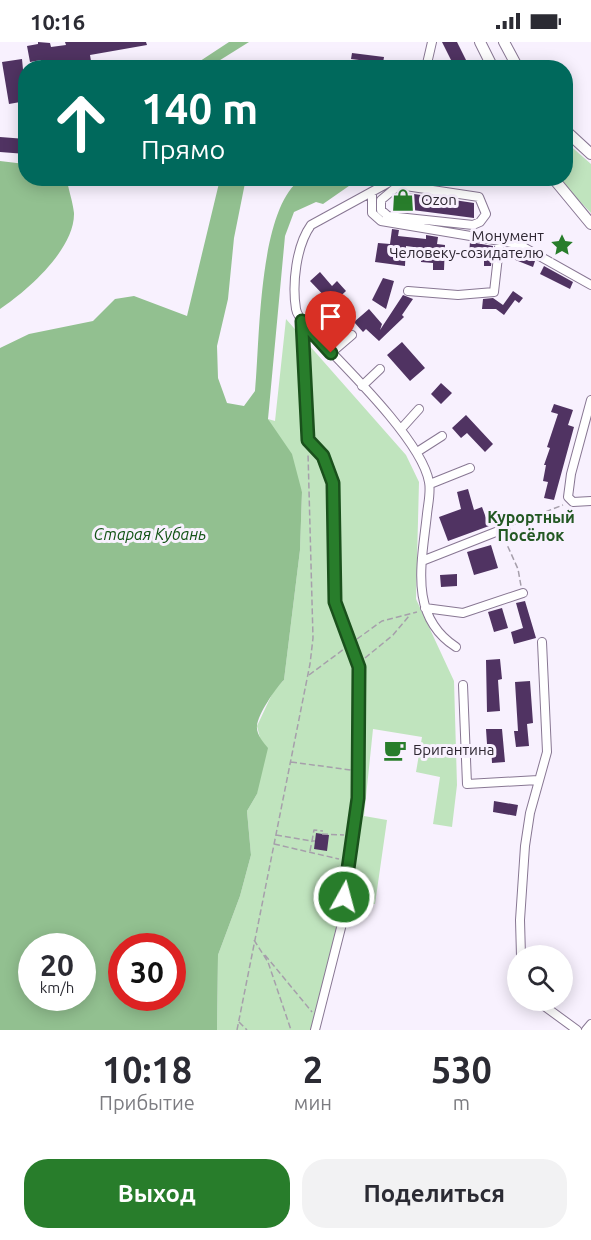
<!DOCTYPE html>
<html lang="ru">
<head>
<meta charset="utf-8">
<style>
	body { margin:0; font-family:Ubuntu,sans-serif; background:#f2f2f3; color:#2b2b33; height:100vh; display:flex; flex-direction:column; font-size:22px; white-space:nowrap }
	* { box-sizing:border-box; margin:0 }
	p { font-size:20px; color:#7c7c81 }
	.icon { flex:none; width:33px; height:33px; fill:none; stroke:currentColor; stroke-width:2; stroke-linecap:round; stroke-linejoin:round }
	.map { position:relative; height:988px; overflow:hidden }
	.panel { display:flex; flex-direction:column; background:#fff; flex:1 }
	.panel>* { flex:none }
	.top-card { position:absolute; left:18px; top:18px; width:555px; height:126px; border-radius:24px; box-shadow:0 3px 15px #0003; background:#00695c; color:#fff; overflow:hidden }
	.tools { position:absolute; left:507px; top:903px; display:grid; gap:12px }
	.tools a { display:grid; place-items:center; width:66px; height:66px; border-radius:50%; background:#fff; box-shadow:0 3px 15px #0003; font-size:30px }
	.speed { position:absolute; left:18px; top:891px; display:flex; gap:12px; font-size:30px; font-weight:700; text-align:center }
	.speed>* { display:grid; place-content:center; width:78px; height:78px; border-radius:50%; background:#fff; box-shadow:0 3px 15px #0003; line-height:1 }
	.speed small { font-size:15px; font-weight:400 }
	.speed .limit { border:9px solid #d22; background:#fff; color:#111 }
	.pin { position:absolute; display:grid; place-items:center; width:51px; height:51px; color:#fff; margin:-62px -26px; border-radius:50% 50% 50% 0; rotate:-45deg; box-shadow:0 0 6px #0007 }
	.pin .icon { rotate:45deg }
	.me { position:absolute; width:66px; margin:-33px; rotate:7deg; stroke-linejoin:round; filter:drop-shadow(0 0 4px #0008) }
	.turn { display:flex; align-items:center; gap:21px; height:126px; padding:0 24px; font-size:27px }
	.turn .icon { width:78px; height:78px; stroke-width:2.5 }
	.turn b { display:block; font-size:42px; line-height:51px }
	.eta { display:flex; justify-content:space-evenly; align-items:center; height:102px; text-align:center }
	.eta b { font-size:36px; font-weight:600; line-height:42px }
	.action { display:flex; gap:12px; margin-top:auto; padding:12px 24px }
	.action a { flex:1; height:69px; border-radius:24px; background:#287d2b; color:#fff; font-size:24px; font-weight:600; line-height:69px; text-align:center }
	.action a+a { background:#f2f2f3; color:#2b2b33 }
	.status { display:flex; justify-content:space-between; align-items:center; height:42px; padding:0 30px; background:#fff; direction:ltr }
	.status svg { height:16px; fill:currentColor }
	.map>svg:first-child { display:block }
</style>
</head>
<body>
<div class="status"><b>10:16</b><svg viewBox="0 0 49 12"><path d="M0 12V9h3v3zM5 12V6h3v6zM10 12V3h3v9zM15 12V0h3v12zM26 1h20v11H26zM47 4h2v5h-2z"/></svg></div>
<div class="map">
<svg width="591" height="988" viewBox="0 0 591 988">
	<rect width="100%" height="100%" fill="#f8f1fe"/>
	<path fill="#c0e4be" d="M566 100 591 122V171L568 147 561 137 566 136Z
		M286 277 406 413 419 440 416 557 454 639 457 743 452 785 433 782 440 735 416 730 422 695 373 687 364 774 387 778 375 862 344 860 311 988H217L218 913 240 854 251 813 247 769 257 752 260 696 257 684 273 650 284 638 300 508 302 450 268 377 275 379Z"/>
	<path fill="#92c090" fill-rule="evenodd" d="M229 0H249L209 25H191Z
		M0 119 25 122 26 136 62 137 67 139C69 149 73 161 74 171 75 207 27 249 0 267Z
		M220 137 245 141 234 196 228 257 217 304 218 336 227 361 244 364 255 349C260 298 258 167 301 137H359L323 162 316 160 294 170 285 194 268 377 292 412 302 450 300 508 284 638C275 647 258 672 257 684 256 692 263 700 268 706L257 752 247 769 251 813 240 854 218 913 217 988H0V306L29 292 93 279 115 257 134 254 187 274ZM82 904V956H32V904ZM122 904H172V956H122Z"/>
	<path fill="#503362" d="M38 0 50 1 51 5 66 3 65 0H146L147 3 90 13 92 25 42 26 41 18 30 20 27 4 38 2Z
		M442 0H457L470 26H455Z
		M352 11 384 15 383 21 351 17Z
		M22 17 26 59 9 62 2 20Z
		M0 95 26 97V112L0 110Z
		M401 150 474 161V176L397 166Z
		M392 187 399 188 398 194 426 197V193L438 195 437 202 445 203 444 228H433V221L421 220V206L406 204 405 224 375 220 378 201 390 202Z
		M470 200 493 204 491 224H484V214L469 213Z
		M511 207 535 219 533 225 508 215Z
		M544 224 573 240 570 247 540 232Z
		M320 230 332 244 337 239 346 249 332 262 310 239Z
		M383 236 394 239 386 267 372 258Z
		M513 249 523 256 519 261 515 258 504 273 496 267H482L483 257 493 256 503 263Z
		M403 253 413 257 402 273 404 275 379 299 366 287 363 290 354 280 369 267 382 282 380 288Z
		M402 300 425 326 410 339 387 313Z
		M441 341 452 351 441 362 431 352Z
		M554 362 573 368 568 383 574 385 554 458 544 456 548 440 543 439 546 423H544L550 406 547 405 558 372 551 370Z
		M466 373 493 402 485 410 467 391 461 396 452 386Z
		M468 447 474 468 482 465 489 484 448 499 439 475 461 467 457 450Z
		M491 503 498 526 474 533 467 510Z
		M457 532V544L441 545 440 533Z
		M525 559 536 596 514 602 511 590 523 586 516 561Z
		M502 566 508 586 494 590 488 570Z
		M500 617 502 637 498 638 500 669 487 670 486 618Z
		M530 639 533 681 527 682 529 704 516 705 514 689H518L515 640Z
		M486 687H502L505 720 492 721 491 702H487Z
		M494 759 518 763 516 774 493 770Z
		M316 791 329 793 327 809 314 807Z"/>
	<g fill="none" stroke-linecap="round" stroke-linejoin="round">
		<g stroke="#887793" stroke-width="10">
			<path id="minor" d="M426 26 432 0
				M397 136 311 183C296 204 292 242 296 267 297 274 304 281 309 287 340 320 422 398 429 440 431 450 428 462 427 472 422 520 408 574 456 605
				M396 138 399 143 479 155 486 172 480 180 473 183 388 174 381 168V158L399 143
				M372 150V171L381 179 518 202 591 243
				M408 249 458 253 494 250 500 197
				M302 279 308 398 323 414 333 441 335 560 359 625 360 686 358 756 345 838V870L315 988
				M309 287 329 270
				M331 311 352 293
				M362 344 380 327
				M591 358 571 432 568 455 573 460 591 459
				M401 387 419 367
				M417 410 442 394
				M430 442 470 426
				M422 519 506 486
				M425 566 463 571 523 551
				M463 643 467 742 538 738
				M521 914 520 878 525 804 530 771 547 710 542 600
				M536 958 577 988
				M586 988 591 982"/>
		</g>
		<g stroke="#887793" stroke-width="12">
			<path id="major" d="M480 0 493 26
				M504 0 518 26
				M566 89 591 112
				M553 136 591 182"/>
		</g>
		<path stroke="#a69fab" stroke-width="1.5" stroke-dasharray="6 3" stroke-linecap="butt" d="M512 483 563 463
			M504 496 518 527 521 544
			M357 597 382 579 417 570
			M365 616 393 593 409 574
			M309 633 344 607
			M291 720 351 728
			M322 792 344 793
			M276 793 312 799 314 788 323 789
			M274 802 339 817
			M310 809 312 799H315
			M254 898 268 920 291 988
			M265 913 312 970
			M239 980 247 988
			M237 988 310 622 313 596 308 411"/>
		<use href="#minor" stroke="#fff" stroke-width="8"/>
		<use href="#major" stroke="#fff" stroke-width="10"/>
	</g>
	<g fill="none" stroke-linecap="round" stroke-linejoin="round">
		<g stroke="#1a511c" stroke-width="15">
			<path id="route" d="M331 311 302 279 308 398 323 414 333 441 335 560 359 625 358 756 344 855"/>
		</g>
		<use href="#route" stroke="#287d2b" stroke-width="10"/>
	</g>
	<defs>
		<g id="shop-bare" transform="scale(1.8)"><path d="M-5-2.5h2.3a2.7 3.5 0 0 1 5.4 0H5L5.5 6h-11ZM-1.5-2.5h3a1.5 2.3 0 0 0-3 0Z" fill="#287d2b" stroke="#f8f1fe" stroke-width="2.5" paint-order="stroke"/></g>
		<g id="sight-bare" transform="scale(1.8)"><path d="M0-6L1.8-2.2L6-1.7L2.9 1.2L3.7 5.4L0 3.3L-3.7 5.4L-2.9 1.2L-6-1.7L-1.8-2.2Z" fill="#287d2b" stroke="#f8f1fe" stroke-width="2.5" paint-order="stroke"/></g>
		<g id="cafe-bare" transform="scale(1.8)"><path d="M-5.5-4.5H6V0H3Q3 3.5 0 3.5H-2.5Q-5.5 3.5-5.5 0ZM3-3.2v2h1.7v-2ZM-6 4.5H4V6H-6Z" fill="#287d2b" stroke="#f8f1fe" stroke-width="2.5" paint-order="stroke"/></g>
	</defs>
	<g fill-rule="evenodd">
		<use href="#shop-bare" x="403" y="158"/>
		<use href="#sight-bare" x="562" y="203"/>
		<use href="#cafe-bare" x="395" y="708"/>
	</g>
	<g text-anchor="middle" stroke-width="6" stroke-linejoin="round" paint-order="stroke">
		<g font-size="15" fill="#2e2732" stroke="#f8f1fe" text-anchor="start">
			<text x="421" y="163">Ozon</text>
			<text x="544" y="199" text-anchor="end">Монумент<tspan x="544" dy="17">Человеку-созидателю</tspan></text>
			<text x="413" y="713">Бригантина</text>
		</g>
		<g font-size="16" font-weight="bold" fill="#235823" stroke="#f8f1fe">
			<text x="531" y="481">Курортный<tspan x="531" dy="18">Посёлок</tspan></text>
		</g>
		<g font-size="16" font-style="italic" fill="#125315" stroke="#f8f1fe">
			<text x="150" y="498">Старая Кубань</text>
		</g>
	</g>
</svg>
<div class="tools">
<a><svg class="icon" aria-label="search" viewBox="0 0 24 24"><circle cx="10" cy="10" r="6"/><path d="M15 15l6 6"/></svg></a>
</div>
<div class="speed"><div>20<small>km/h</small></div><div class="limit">30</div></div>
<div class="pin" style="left:331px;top:311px;background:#d93025"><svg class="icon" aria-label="arrive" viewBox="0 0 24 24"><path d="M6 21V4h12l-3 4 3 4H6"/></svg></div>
<svg class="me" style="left:344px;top:855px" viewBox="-20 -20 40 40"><circle r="17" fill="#287d2b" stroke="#fff" stroke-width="3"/><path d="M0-11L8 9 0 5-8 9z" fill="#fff"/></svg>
<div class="top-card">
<div class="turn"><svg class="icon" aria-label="ahead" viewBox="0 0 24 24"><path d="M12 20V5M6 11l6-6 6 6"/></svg><div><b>140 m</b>Прямо</div></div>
</div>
</div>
<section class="panel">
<div class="eta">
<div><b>10:18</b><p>Прибытие</p></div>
<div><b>2</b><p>мин</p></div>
<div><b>530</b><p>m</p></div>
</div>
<div class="action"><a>Выход</a><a>Поделиться</a></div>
</section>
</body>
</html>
